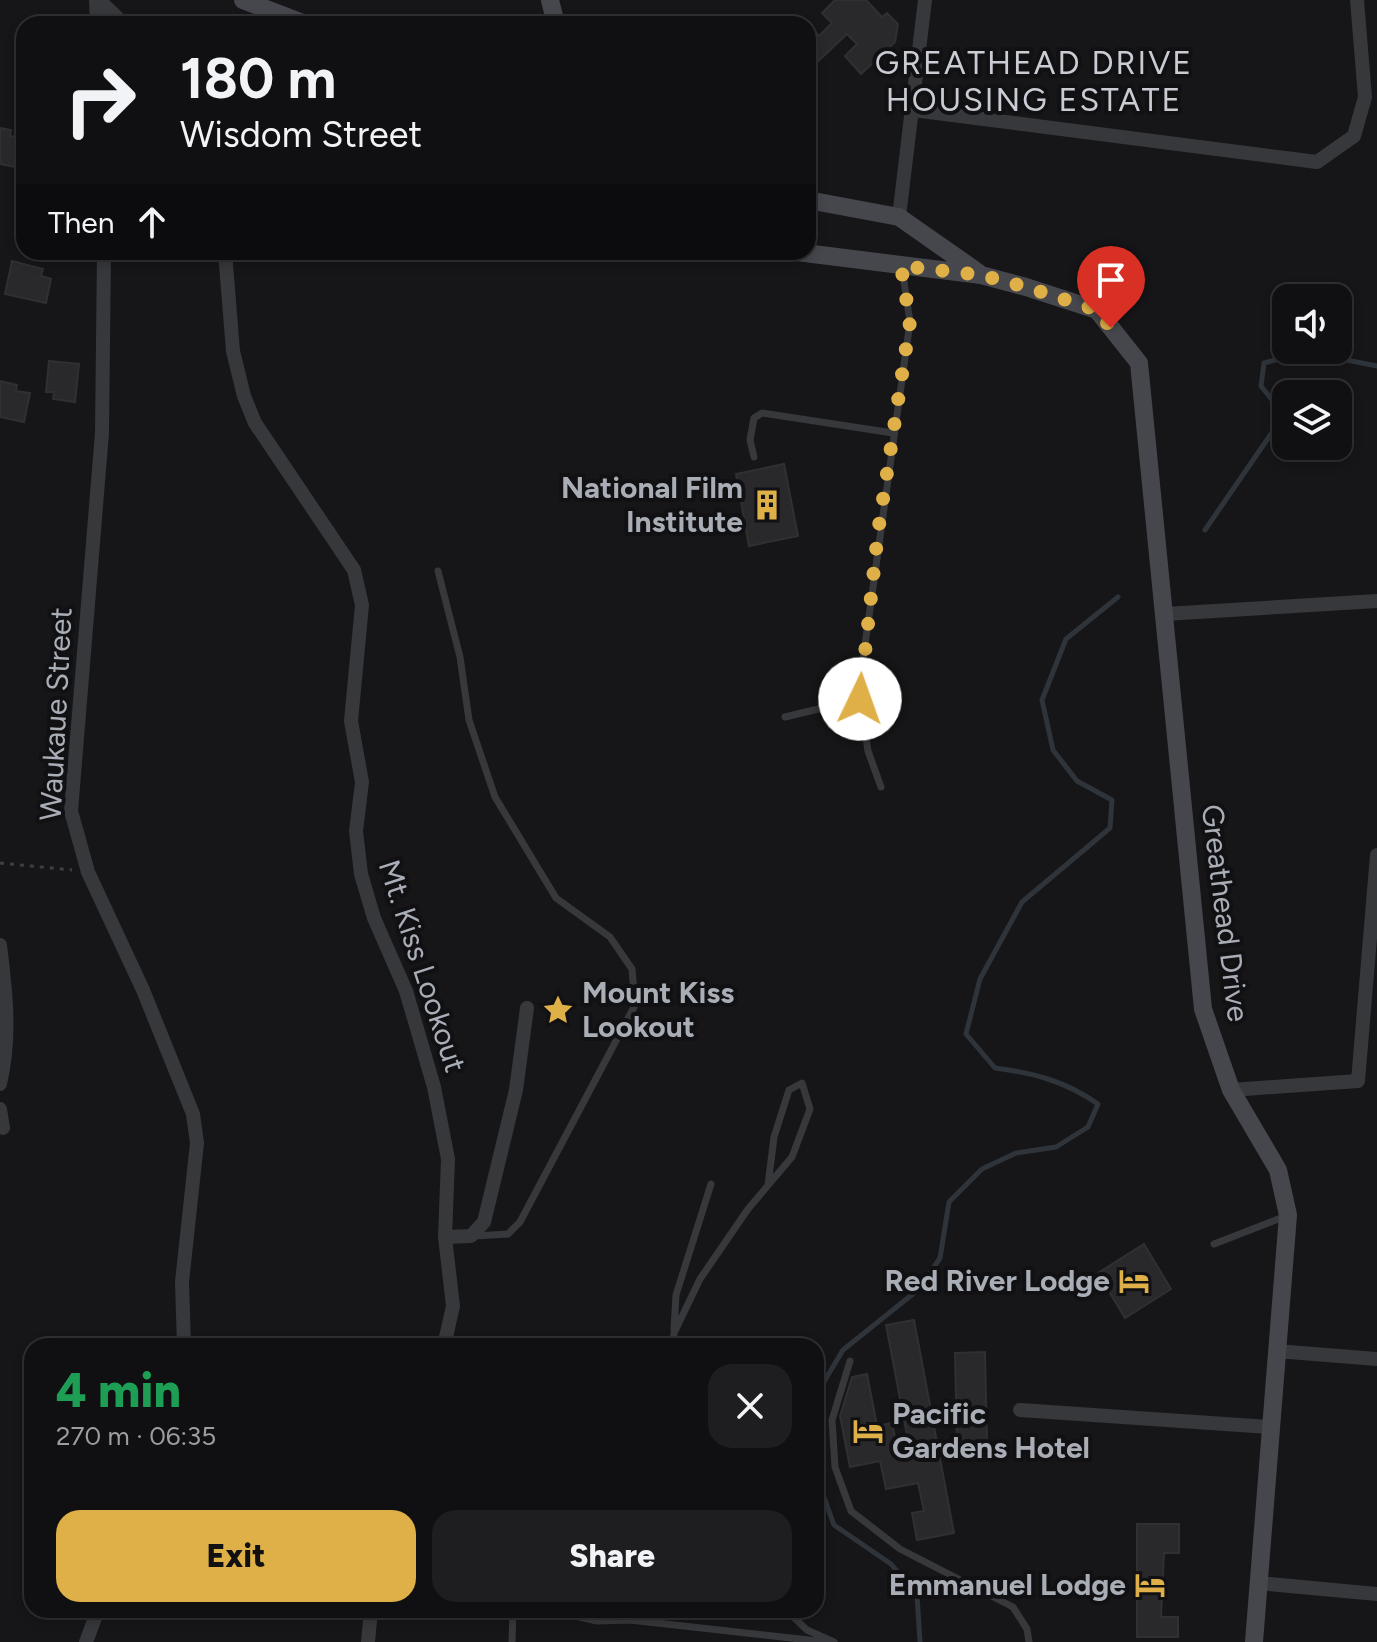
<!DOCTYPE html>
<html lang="en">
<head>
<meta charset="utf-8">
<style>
	body { margin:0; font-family:Figtree,sans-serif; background:#1e1e20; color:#f1f3f6; height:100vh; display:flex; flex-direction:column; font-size:30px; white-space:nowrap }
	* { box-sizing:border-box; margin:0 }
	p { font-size:26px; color:#9c9d9f }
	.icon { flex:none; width:44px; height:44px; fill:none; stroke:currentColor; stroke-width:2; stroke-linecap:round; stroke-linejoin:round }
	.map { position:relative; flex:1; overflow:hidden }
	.details { position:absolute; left:24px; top:1338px; width:800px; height:280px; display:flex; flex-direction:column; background:#101012; border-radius:24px; box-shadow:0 4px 12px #0003,0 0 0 2px #303032 }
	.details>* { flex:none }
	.guide { position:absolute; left:16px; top:16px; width:800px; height:244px; border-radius:24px; box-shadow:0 4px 12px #0003,0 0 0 2px #303032; background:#101012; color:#f1f3f6; overflow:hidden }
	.tools { position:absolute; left:1272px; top:284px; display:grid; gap:16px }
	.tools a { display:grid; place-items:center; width:80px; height:80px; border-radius:16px; background:#101012; box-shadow:0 4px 12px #0003,0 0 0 2px #303032; font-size:40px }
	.pin { position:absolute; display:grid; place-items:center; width:68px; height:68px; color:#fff; margin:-82px -34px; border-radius:50% 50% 50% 0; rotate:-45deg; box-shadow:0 0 8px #0007 }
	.pin .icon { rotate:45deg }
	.me { position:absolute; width:88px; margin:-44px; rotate:3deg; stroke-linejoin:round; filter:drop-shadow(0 0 6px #0008) }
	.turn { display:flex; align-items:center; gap:28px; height:168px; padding:0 32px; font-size:36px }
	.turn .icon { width:104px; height:104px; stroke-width:2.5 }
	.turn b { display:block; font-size:56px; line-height:68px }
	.then { display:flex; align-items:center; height:76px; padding:0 32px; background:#0003; gap:16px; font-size:30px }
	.round { display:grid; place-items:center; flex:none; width:84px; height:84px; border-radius:24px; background:#1e1e20 }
	.head { display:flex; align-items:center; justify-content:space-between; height:136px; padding:0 32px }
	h1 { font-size:48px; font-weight:800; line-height:60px; color:#1e9e55 }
	.action { display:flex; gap:16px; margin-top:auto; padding:16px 32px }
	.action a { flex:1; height:92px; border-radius:24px; background:#dfb047; color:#111; font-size:32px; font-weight:800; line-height:92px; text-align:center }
	.action a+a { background:#1e1e20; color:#f1f3f6 }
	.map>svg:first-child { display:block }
</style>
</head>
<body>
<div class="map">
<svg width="1377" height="1642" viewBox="0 0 1377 1642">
	<rect width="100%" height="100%" fill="#161618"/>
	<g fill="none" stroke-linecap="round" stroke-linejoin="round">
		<path stroke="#2e343a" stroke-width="5" d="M1205 530 1284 415 1261 386 1264 363 1306 352 1377 366
			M816 1395 843 1350 919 1289 940 1258 949 1202 982 1169 1016 1153 1056 1147 1088 1127 1098 1104C1065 1081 1034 1073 995 1068L966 1034 980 979 1022 902 1110 828 1112 800 1077 781 1053 750 1042 700 1066 639 1118 597
			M816 1475 834 1525 891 1564 917 1595 920 1642"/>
	</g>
	<path fill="#29292c" stroke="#303033" stroke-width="2" d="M835 0H866L882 17 887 13 898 24 895 42 861 74 845 56 857 44 847 34 815 64 808 57V24H798L804 19 819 36 832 23 822 13Z
		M0 128 11 130 10 136 24 138V151L18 150 15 167 0 164Z
		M12 261 43 269 41 276 51 279 46 303 5 294Z
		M49 361 79 364 75 402 53 399 54 392H46Z
		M0 381 17 385 16 391 30 393 24 422 0 417Z
		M784 464 798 536 749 546 736 474Z
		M1144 1244 1171 1289 1125 1318 1098 1273Z
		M914 1320 954 1533 917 1540 912 1513 924 1511 918 1483 886 1489 880 1461 850 1467 840 1416 852 1377 867 1374 877 1426 892 1423 895 1437 901 1436 904 1452 910 1451 886 1325Z
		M985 1352 987 1444H957L955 1353Z
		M1137 1524H1179V1553H1164L1161 1617H1178V1637H1137Z"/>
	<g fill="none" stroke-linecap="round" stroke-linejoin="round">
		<path stroke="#3e3f43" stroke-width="3" stroke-dasharray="4 6" stroke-linecap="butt" d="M0 863 72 870"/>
		<path stroke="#37383c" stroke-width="7" d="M754 457 750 440 754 418 762 413 893 433
			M438 571 460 657 469 720 495 797 556 898 610 937 632 969 635 1005 520 1222 508 1234 474 1236
			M785 717 860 699
			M881 787 868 751 859 688 910 322 902 268
			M1214 1244 1286 1216
			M674 1329 676 1295 711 1184
			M673 1346 674 1333 700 1279 748 1209 792 1157 810 1109 802 1083 789 1090 774 1137 768 1185
			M850 1361 832 1420 835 1467 851 1511 900 1549 1013 1607 1027 1629 1029 1642
			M573 1610 575 1616 597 1621 630 1620 826 1642
			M786 1610 807 1630 834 1642
			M512 1642 513 1610"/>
		<path stroke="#37383c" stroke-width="14" d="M96 0 97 24
			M99 0 124 24
			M913 110 1317 162 1354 136 1365 97 1357 0
			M899 217 925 0
			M104 252 102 433 71 811 88 872 143 990 193 1114 197 1143 182 1282 184 1346
			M225 252 233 351 244 396 255 423 354 570 362 605 351 721 362 782 356 831 361 874 374 918 406 991 434 1087 448 1159 445 1237 453 1306 444 1346
			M1165 614 1377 601
			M0 945C6 993 11 1037 0 1084
			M1231 1090 1358 1081 1377 855
			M0 1109 3 1128
			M445 1237 471 1236 484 1222 516 1090 527 1008
			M1276 1351 1377 1359
			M1020 1410 1269 1427
			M1258 1583 1377 1594
			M86 1642 98 1610
			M368 1642 371 1610"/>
		<path stroke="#46474c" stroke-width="18" d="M243 0 305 24
			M550 0 556 24
			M808 200 899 217 979 273
			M797 252 981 275 1026 287 1097 310 1139 363 1203 1009 1231 1090 1278 1170 1288 1215 1254 1642"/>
	</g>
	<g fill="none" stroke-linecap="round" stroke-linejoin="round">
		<path stroke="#dfb047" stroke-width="14" stroke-dasharray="0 25.2" d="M860 699 878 532 910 322 901 266 981 275 1026 287 1097 310 1111 328"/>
	</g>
	<defs>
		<g id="building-bare" transform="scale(2.4)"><path d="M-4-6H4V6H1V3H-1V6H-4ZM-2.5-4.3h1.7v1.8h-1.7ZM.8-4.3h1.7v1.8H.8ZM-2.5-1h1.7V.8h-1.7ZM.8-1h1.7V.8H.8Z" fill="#dfb047" stroke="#111113" stroke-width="2.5" paint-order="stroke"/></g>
		<g id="sight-bare" transform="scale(2.4)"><path d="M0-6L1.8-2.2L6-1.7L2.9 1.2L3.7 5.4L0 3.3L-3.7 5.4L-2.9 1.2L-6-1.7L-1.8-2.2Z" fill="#dfb047" stroke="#111113" stroke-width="2.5" paint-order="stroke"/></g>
		<g id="hotel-bare" transform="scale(2.4)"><path d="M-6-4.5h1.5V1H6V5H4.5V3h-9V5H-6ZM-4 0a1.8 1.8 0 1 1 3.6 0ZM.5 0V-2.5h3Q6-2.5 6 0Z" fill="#dfb047" stroke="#111113" stroke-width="2.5" paint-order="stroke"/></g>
	</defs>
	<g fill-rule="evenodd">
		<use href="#building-bare" x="767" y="505"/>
		<use href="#sight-bare" x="558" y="1010"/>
		<use href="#hotel-bare" x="1134" y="1281"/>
		<use href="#hotel-bare" x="868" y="1431"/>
		<use href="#hotel-bare" x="1150" y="1585"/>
	</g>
	<g text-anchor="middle" stroke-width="8" stroke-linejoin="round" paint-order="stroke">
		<g font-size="30" font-weight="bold" fill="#a9adb6" stroke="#111113" text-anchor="end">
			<text x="743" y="498">National Film<tspan x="743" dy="34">Institute</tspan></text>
			<text x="582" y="1003" text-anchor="start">Mount Kiss<tspan x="582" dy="34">Lookout</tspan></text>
			<text x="1110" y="1291">Red River Lodge</text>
			<text x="892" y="1424" text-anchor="start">Pacific<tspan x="892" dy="34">Gardens Hotel</tspan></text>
			<text x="1126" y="1595">Emmanuel Lodge</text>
		</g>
		<g font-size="30" fill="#a9adb6" stroke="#111113">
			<text transform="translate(56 714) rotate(-87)" y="10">Waukaue Street</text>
			<text transform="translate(1225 913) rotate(83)" y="10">Greathead Drive</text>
			<text transform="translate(422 966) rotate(72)" y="10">Mt. Kiss Lookout</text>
		</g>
		<g font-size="32" letter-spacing="2" fill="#caccd3" stroke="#111113">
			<text x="1034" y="74">GREATHEAD DRIVE<tspan x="1034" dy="37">HOUSING ESTATE</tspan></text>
		</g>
	</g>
</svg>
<div class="tools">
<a><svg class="icon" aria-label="sound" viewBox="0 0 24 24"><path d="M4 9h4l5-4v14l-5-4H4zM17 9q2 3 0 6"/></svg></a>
<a><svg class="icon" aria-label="layers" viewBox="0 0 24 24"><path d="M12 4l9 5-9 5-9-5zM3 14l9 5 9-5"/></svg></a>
</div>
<div class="pin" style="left:1111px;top:328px;background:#d93025"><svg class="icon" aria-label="arrive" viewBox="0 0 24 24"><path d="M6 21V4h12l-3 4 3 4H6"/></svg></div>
<svg class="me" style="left:860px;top:699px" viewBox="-20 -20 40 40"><circle r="19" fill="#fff"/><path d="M0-13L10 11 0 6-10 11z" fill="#dfb047"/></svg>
<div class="guide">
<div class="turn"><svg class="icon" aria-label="right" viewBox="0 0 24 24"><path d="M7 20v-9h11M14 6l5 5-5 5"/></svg><div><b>180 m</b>Wisdom Street</div></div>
<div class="then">Then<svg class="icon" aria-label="ahead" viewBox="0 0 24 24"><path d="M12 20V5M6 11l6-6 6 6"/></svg></div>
</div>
<section class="details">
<div class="head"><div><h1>4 min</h1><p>270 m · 06:35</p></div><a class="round"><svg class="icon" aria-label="close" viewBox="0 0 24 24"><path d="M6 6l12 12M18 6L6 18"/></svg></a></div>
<div class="action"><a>Exit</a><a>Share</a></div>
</section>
</div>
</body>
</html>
